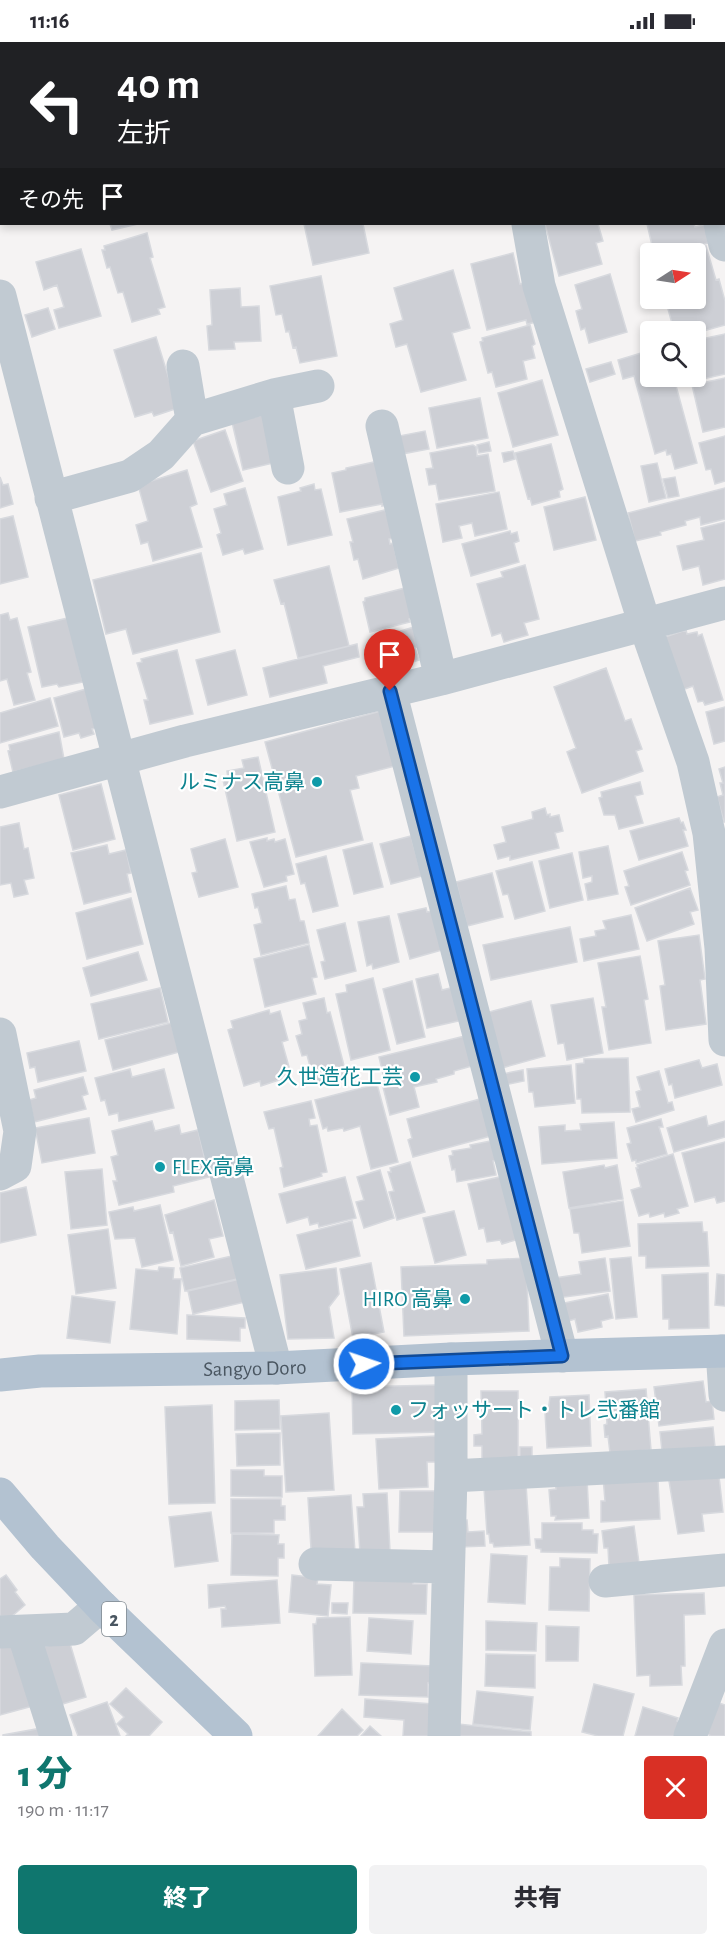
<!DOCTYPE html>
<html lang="ja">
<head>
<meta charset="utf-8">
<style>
	body { margin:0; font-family:"Alegreya Sans","Noto Sans JP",sans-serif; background:#f2f2f3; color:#2b2b33; height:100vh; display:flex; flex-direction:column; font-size:22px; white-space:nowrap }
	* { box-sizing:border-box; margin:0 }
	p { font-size:20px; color:#7c7c81 }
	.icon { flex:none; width:33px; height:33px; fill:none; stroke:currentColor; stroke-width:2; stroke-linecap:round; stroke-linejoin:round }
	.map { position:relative; height:1694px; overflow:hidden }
	.side { display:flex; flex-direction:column; background:#fff; flex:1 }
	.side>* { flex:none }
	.guide { position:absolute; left:0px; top:0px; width:726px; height:183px; box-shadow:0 3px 9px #0003; background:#202124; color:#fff; overflow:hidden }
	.needle { width:39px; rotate:78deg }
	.fabs { position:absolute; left:640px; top:201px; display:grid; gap:12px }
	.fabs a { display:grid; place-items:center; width:66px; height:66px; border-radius:6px; background:#fff; box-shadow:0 3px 9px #0003; font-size:30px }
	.pin { position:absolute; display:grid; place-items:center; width:51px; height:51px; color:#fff; margin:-62px -26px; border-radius:50% 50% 50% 0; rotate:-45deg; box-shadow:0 0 6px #0007 }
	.pin .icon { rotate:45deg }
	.me { position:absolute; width:66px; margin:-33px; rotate:87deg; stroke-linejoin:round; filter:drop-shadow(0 0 4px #0008) }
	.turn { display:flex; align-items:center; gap:21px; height:126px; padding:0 18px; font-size:27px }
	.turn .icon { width:78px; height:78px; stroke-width:2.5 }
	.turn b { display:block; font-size:42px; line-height:51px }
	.then { display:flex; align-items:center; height:57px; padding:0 18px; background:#0003; gap:12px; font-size:22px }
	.round { display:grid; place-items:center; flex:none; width:63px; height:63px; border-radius:6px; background:#f2f2f3 }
	.summary { display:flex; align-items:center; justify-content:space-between; height:102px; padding:0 18px }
	h1 { font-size:36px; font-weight:800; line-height:45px; color:#0f766e }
	.button { display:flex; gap:12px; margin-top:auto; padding:12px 18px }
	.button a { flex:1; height:69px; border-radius:6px; background:#0f766e; color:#fff; font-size:24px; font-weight:800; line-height:69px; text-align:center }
	.button a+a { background:#f2f2f3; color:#2b2b33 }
	.status { display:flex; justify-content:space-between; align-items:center; height:42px; padding:0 30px; background:#fff; direction:ltr }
	.status svg { height:16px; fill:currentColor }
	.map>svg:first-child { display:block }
</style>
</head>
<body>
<div class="status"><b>11:16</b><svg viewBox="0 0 49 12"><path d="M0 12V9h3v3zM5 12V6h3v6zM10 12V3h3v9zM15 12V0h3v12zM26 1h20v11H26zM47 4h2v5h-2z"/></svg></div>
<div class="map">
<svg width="725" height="1694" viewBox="0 0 725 1694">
	<rect width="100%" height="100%" fill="#f5f3f3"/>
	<path fill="#cdcfd5" stroke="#d7d9de" stroke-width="1.5" d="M558 0H603L604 2H558Z
		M110 182H138L112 188Z
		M304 182H363L369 211 313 223Z
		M545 182H598L603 199 596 201 602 222 559 234Z
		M647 182H694L695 185 704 183 706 190 715 199 668 212H654Z
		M147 191 153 215 150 216 165 265 158 267 160 272 132 280 123 250 118 251 110 225 107 226 102 208H105L104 204Z
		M706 204 716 238 719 237 725 259V283L696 291V290H691L688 281 673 285 665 256H696V212H679Z
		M81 207 101 274 59 286 54 268 64 265 57 243 44 248 36 220Z
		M513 211 520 242 527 240 537 280 527 282 526 278 487 288 471 222Z
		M453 228 470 286 452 291 466 338 421 350 407 302 396 305 390 282 403 278 394 246Z
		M610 232 627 290 589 301 585 286 581 288 576 269 582 267 575 243Z
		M321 234 337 314 300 321 296 305 293 306 289 289 286 290 282 272 276 273 270 244Z
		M240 246 241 265 259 264 261 299 234 300 235 307 209 308 207 284 212 283 210 248Z
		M48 266 55 287 32 295 25 273Z
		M530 283 535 302 532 304 535 316 523 319 527 337 496 345 492 330 488 331 480 300 483 299 482 296Z
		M725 292V332L694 339 691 334H696V298Z
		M156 295 178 366 154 374 152 370 135 375 114 308Z
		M651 308V334H676L677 339 675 340 697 421 675 427 671 412 667 413 666 408 655 412 634 334 623 337 618 318Z
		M611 320 615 332 590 340 586 327Z
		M725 336V385L703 390 692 343Z
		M542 338 558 393 513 405 498 351Z
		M480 356 488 396 437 406 429 366Z
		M271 371 282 419 243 428 232 380Z
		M225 388 243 439 211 450 193 399Z
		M425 389 429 407 402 412 399 394Z
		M725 394V439L715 442 711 427 706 428 699 401Z
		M489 400 491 409 479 411 477 403Z
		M551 402 563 447 559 449 560 455 532 463 530 456 528 457 515 411Z
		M473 403 476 405 477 414 488 412 495 449 439 458 436 442 429 443 426 427 433 426 430 411Z
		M513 409 515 417 504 420 502 411Z
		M383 418 392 462 382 464V462L340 470 332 431 346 428V426Z
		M657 421 666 456 649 460 641 424Z
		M187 428 197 462 190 465 202 505 153 519 148 500 141 502 136 483 148 479 138 443Z
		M0 435 3 443 8 442 13 462 0 466Z
		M675 435 679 454 668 456 663 437Z
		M314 442 315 448 321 447 332 493 288 503 278 455 301 449 300 446Z
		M245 446 263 507 245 512 243 507 223 513 217 493 221 491 214 467 227 463 224 452Z
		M725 446V477L701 483 700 475 685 479 686 483 660 490 661 493 635 499 628 471Z
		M499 450 507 487 475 494 472 481 459 484 462 496 443 500 436 462Z
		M585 455 596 498 554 508 544 465Z
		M385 468 395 496 389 497 390 502 393 501 399 526 363 537 358 517 354 518 350 500H353L347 477Z
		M13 474 28 535 0 542V477Z
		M725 480V537L703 543 699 524 683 528 677 504 704 498 701 486Z
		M510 489 511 492 517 490 519 499 514 501 519 520 471 534 462 502Z
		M201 511 220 590 133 612 126 587 106 592 93 538Z
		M525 523 539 577 524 581 528 593 504 600 501 591 492 594 477 542 503 535 501 530Z
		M329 524 349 604 298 616 284 561 281 562 274 538Z
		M405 546 413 576 409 577 410 580 370 590 363 560 365 559V556Z
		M8 571 10 578 17 576 31 630 27 631 35 658 14 663 7 637 0 639V573Z
		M68 576 83 640 59 645 57 642 42 645 28 585Z
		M414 585 419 604 415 606 419 618 387 628 377 596Z
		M686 588 687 592 697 590 698 594 702 592 723 658 705 663 703 659 698 660 693 644 682 648 662 596Z
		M357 602 359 615 323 624 327 641 270 655 263 626Z
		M177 608 193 672 150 682 144 658H148L137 621 142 620 141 617Z
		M235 608 247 653 208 663 196 618Z
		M606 626 625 679 631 677 642 707 636 709 643 729 582 751 567 710 576 706 554 645Z
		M86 647 97 686 92 687 94 692 81 696 79 691 64 695 54 656Z
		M50 656 58 684 0 701V671Z
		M725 665V699L714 702 706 670Z
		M381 669 395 724 356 734 359 746 350 748 363 798 296 815 265 700Z
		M59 690 64 717 13 730 8 709 10 708 9 703Z
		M258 715 275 790 237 799 223 738 228 737 227 729 244 726 242 718Z
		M725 725V780H724L717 755 723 753 720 741H723L719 727Z
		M640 740 643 752 635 754 643 781 619 787 615 773H604L599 756 602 755 601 750Z
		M101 742 115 797 73 808 59 753Z
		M545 766 547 773 550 772V775L559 773 563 789 555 791 559 806 510 818V814L498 817 494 803 506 800 502 785 533 777 532 770Z
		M679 776 681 781 683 780 686 788H683L688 804 639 818 630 789Z
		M19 781 24 807 28 806 34 836 24 838 28 852 14 855 11 841 0 843V785Z
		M411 794 422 834 391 842 380 802Z
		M267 796V799L274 797 275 800 285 797 294 832 286 834 287 839 264 845 250 800Z
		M225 797 238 845 199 855 192 831 197 830 191 807Z
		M372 801 383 845 354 852 343 808Z
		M107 803 109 812 126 808 131 831 127 832 131 850 84 862 71 811Z
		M608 804 618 852 588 858 585 842 592 840V834L583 836 579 810Z
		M682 810 688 828 685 829 690 843 631 863 625 845 629 844 624 829Z
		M572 811 583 858 550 866 539 819Z
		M326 814 338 864 313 870 305 841 301 842 296 822Z
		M532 820 545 869 515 877 508 852 503 853 496 829Z
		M492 831 503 875 467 884 456 840Z
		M286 844 289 858 295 857 300 879H304L309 901 261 913 254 883 262 881 258 865 255 866 252 852Z
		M690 846 698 868 690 870 694 882 647 899 635 866Z
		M131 856 143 902 87 917 76 871Z
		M426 866 427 870 432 869 442 908 410 917 398 872Z
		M631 873 639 907 584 919 580 897 596 894 595 889 606 887 603 879Z
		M389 874 399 920 373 927 372 922 367 924 358 880Z
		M345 881 356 929 325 937 321 920 325 919 317 888Z
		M570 885 577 920 491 938 483 903Z
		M699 893 705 937 700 938 706 982 666 988 660 944 665 943 658 899Z
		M309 903 317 935 312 936 316 952 265 965 254 917Z
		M138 910 147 938 91 954 83 926Z
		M640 914 648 957 644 958 651 1001 609 1008 602 965H606L598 921Z
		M438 932 442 948 455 945 463 978 427 986 416 937Z
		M373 936 390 1008 351 1018 336 952 347 950 346 943Z
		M412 939 425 995 397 1002 383 947Z
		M160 946 168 980 99 997 91 962Z
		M324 956 327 971 330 970 347 1035 315 1043 307 1013 302 1014 296 994 302 992 299 979 307 977 303 961Z
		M593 956 603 1011 567 1018 564 1001 558 1002 551 963Z
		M531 959 545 1014 502 1026 489 970Z
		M269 968 270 972 280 969 288 998 282 1000 291 1032 282 1035V1037L261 1044 260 1039 244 1044 228 988 233 986 231 979Z
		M171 981 179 1010 113 1028 105 998Z
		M465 994 472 1024 454 1029V1032L436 1037 437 1040 414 1045 419 1065 390 1073 383 1045H386L379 1015Z
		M79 999 86 1029 38 1040 35 1025 30 1026 27 1011Z
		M628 1016 630 1070 582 1071 581 1057H577L576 1022 584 1021V1017Z
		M699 1018 702 1026 717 1022 722 1043 675 1056 672 1042 669 1043 665 1027Z
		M571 1023 575 1061 535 1065 533 1050H529L527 1027Z
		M130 1027 132 1035 164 1027 174 1066 119 1079 118 1071 109 1073 105 1058 101 1059 95 1036Z
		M523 1028 524 1039 504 1043 502 1032Z
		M659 1029 668 1061 672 1060 674 1068 636 1080 632 1067 640 1065 636 1050 641 1048 637 1035Z
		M83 1035 88 1052 82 1054 86 1067 34 1080 29 1058 36 1056 34 1048Z
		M377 1042 398 1120 371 1127 360 1084 344 1089 343 1086 328 1089 327 1085 323 1087 315 1058Z
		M480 1057 491 1094 413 1115 408 1098 412 1096 407 1077Z
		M311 1059 315 1076 309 1077 310 1084 317 1083 327 1130 321 1131 322 1134 284 1145 280 1126 283 1125 274 1086 269 1087 264 1070Z
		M706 1074 708 1084 725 1079V1095L674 1110 667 1086Z
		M89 1076 95 1111 42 1121 35 1086Z
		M661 1077 663 1085H659L667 1112 636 1121V1118L632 1119 627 1102 631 1101 627 1086Z
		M152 1079 155 1089 179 1083 181 1092 198 1088 209 1135 173 1144 174 1150 119 1163 113 1139H117L111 1115 118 1113 112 1089Z
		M614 1080 617 1116 542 1122 539 1085 565 1083V1089L581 1088 580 1082Z
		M496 1098 500 1118 493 1119 496 1133 457 1140 455 1127 452 1128 449 1114 453 1113 452 1109 471 1106 470 1103Z
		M725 1100V1159L717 1161 715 1155 695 1160 682 1111Z
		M673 1112 688 1164 677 1167 679 1171 665 1175 664 1171 650 1175 649 1171 639 1174 631 1148 641 1145 636 1126H638L637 1123Z
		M410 1120 425 1170 397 1178 389 1150 394 1149 388 1130H391L390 1126Z
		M604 1123 605 1126 617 1123 623 1157 569 1166 563 1130Z
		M102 1127 107 1183 71 1187 65 1130Z
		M380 1128 394 1176 364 1186 356 1160 364 1158 357 1135Z
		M504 1134 519 1197 502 1202 500 1198 487 1200 484 1186 479 1187 468 1142Z
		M345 1135 356 1176 319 1185 318 1181 310 1183 308 1175 287 1181 279 1152Z
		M26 1145 36 1193 0 1201V1151Z
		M214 1158 223 1194 209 1197 214 1215 181 1224 173 1190 170 1191 165 1173Z
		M623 1159 630 1204 582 1211 579 1191H574L570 1167Z
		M160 1163 173 1218 142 1225 135 1196 115 1197 109 1170 133 1165 134 1169Z
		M454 1169 466 1213 435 1221 423 1176Z
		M352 1179 360 1214 306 1227 297 1193Z
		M702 1180 703 1190H707L709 1224 646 1226V1214H639L638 1182Z
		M108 1187 116 1246 76 1252 68 1193Z
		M232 1214 237 1237 185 1249 180 1226Z
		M631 1215 637 1275 616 1277 610 1217Z
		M526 1216 529 1289 404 1294 401 1225 487 1222V1218Z
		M605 1216 610 1249 557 1256 555 1236 581 1232 579 1220Z
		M371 1221 384 1290 353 1296 340 1227Z
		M159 1225 174 1226 173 1237H181L177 1292 130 1287 136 1227 158 1229Z
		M336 1226 339 1252 329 1265 334 1296 288 1297 280 1233Z
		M708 1231 709 1286 669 1287V1277H663L662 1233Z
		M717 1232 725 1233V1264L715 1263Z
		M240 1237 245 1260 193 1272 188 1249Z
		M608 1252 613 1276 601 1279 602 1285 578 1290 575 1277 568 1279 564 1261Z
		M72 1254 115 1260 110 1301 67 1296Z
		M187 1273 245 1276V1286H240V1299L187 1297Z
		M703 1339 706 1360 712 1359 714 1377 659 1384 654 1345Z
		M439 1343 441 1390 353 1392 352 1345Z
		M646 1347 651 1408 610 1411 608 1394 605 1395 604 1383 607 1382 605 1350Z
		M481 1349H518V1419L482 1420V1404H474V1393L482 1392Z
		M589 1353 591 1404 547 1406 545 1370H548L550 1355Z
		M279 1358 280 1387 235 1388V1359Z
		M212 1363 215 1461 169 1462 165 1365Z
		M329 1371 334 1448 286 1450 281 1374Z
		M713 1385 715 1405 662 1409 660 1390Z
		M280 1391V1423L237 1424 236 1392Z
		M436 1394 437 1420H427L428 1445 379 1447 376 1397Z
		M520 1405H532V1419H520Z
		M718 1425 723 1470 702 1472 704 1489 678 1492 668 1433Z
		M231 1428H264V1434H282V1455L231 1454Z
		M603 1435 658 1439 660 1477 601 1480V1459H605Z
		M587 1437 589 1476 555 1478 556 1474H551L549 1448 556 1447 555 1439Z
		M526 1442 530 1503 494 1505 493 1501H490L489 1492H487L484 1446Z
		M400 1449H435V1490H399Z
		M387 1451 390 1509 360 1511 357 1465H364L363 1452Z
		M351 1453 355 1510 311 1507 308 1456Z
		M231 1457H281V1464H285V1478H274V1491H231Z
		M211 1470 218 1519 175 1525 169 1475Z
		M467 1478 468 1490 484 1489 485 1504 460 1505 459 1479Z
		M542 1481H582V1488H593V1492H598L597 1511 541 1510V1507L536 1506 535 1497H542Z
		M634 1484 639 1521 609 1525 608 1506H604L602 1489Z
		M232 1492 279 1493 278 1502H284V1516H278V1534L231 1533Z
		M491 1512 527 1514 525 1562 488 1560Z
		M560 1516 590 1517 589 1569 549 1568 550 1525H560Z
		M6 1533 17 1548 15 1550 25 1563 11 1575 0 1574V1537Z
		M292 1533 318 1536 317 1542 331 1543 328 1574 289 1570Z
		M354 1535 413 1537V1542H427L426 1572 353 1571Z
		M277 1538 280 1581 222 1585 221 1567H226L225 1564 209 1566 208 1543Z
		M704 1551 705 1572 684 1573 685 1624H681L682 1643 650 1644V1633L637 1634 634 1553Z
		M332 1561H348L347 1572 332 1571Z
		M350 1575 352 1633 315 1634 313 1582H316L317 1576Z
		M369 1576 413 1579 411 1612 367 1609Z
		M486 1579 537 1581 536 1609 486 1608Z
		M546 1584 579 1585 578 1619H546Z
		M15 1598 33 1664 0 1673V1602Z
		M69 1598 86 1655 56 1664 39 1606Z
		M486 1612 535 1613V1646L485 1644Z
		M361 1621 433 1624V1642L428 1641V1655L359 1653Z
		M594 1642 634 1652 623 1694H598L582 1690Z
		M126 1646 162 1680 149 1694H126L128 1692 117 1682 124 1675 110 1662Z
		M477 1649 533 1655 530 1688 473 1682Z
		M365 1657 433 1662 432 1694H403L404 1678 364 1675Z
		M107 1660 120 1694H78L70 1673Z
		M719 1661 725 1663V1694H711L707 1692Z
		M643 1665 678 1676 677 1679 683 1681 678 1694H635Z
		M342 1667 363 1688 357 1694H318Z
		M458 1682 531 1690V1694H457Z
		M370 1684 381 1694H361Z
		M42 1686 43 1694H3V1693Z"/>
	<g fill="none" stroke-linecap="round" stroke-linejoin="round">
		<path stroke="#7ad0a6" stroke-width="4" stroke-dasharray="4.5 3" stroke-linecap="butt" d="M96 2 101 0
			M0 27 2 26"/>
		<path stroke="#c1cad2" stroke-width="33" d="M495 0 496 2
			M674 0V2
			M265 2 270 0
			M0 77 2 76
			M528 182 539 244 645 583 693 720 709 791 721 906 725 998
			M720 182 725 203
			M0 254 276 1326
			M183 324 192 378
			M274 353 288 426
			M382 384 441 637
			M51 456 130 434 161 413 192 378 274 353 318 344
			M390 649 562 1314
			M0 750 185 699 441 637 725 561
			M0 1132 15 1124 20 1089 0 992
			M722 1309 725 1353
			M451 1434 725 1420
			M315 1522 448 1525
			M605 1539 725 1528
			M0 1590 74 1587 101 1564
			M23 1590 56 1694
			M444 1694 451 1434V1317
			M690 1694 725 1603"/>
		<g stroke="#b3c2d1" stroke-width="33">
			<path id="s1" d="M0 1333 40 1329 276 1326 451 1317 725 1309"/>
			<path d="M0 1452 45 1505 101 1564 236 1694"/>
		</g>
	</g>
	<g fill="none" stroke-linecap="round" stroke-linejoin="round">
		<g stroke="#114b97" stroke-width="15">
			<path id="route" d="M364 1322 562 1314 390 649"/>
		</g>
		<use href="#route" stroke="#1a73e8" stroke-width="10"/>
	</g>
	<g fill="#0f9aa8" stroke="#fff" stroke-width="2">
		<circle cx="317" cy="740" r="6"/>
		<circle cx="415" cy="1035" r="6"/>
		<circle cx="160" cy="1125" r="6"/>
		<circle cx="465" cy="1257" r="6"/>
		<circle cx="396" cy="1368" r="6"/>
	</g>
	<g text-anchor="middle" stroke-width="4.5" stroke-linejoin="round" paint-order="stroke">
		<rect fill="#fff" stroke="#808990" stroke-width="1.5" x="102" y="1560" width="24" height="34" rx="4.5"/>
		<g font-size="20" font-weight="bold" fill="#4a5661">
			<text x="114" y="1584">2</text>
		</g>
		<g font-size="21" fill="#0d838f" stroke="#fff" text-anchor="end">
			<text x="305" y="747">ルミナス高鼻</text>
			<text x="403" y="1042">久世造花工芸</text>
			<text x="172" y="1132" text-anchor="start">FLEX高鼻</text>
			<text x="453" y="1264">HIRO 高鼻</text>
			<text x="408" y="1375" text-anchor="start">フォッサート・トレ弐番館</text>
		</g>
		<g font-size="21" fill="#4a5661" stroke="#fff">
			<text dy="7" stroke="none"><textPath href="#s1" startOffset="255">Sangyo Doro</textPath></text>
		</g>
	</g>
</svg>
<div class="fabs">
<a><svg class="needle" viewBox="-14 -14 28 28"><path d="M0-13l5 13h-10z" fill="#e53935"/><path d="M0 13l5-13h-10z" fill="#7c7c81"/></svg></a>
<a><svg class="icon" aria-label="search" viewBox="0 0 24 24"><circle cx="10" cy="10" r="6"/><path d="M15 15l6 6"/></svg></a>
</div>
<div class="pin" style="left:390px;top:649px;background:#d93025"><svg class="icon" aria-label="arrive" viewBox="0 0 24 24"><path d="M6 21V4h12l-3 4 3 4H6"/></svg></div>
<svg class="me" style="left:364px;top:1322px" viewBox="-20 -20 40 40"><circle r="17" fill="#1a73e8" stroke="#fff" stroke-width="3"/><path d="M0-11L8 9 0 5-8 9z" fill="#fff"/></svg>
<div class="guide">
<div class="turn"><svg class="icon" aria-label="left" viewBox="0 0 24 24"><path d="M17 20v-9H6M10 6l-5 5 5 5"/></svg><div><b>40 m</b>左折</div></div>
<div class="then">その先<svg class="icon" aria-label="arrive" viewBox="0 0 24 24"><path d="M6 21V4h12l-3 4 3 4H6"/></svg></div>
</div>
</div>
<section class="side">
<div class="summary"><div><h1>1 分</h1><p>190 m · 11:17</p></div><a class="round" style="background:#d93025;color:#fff"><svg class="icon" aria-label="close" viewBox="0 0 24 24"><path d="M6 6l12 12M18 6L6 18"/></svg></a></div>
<div class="button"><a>終了</a><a>共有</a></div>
</section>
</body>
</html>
